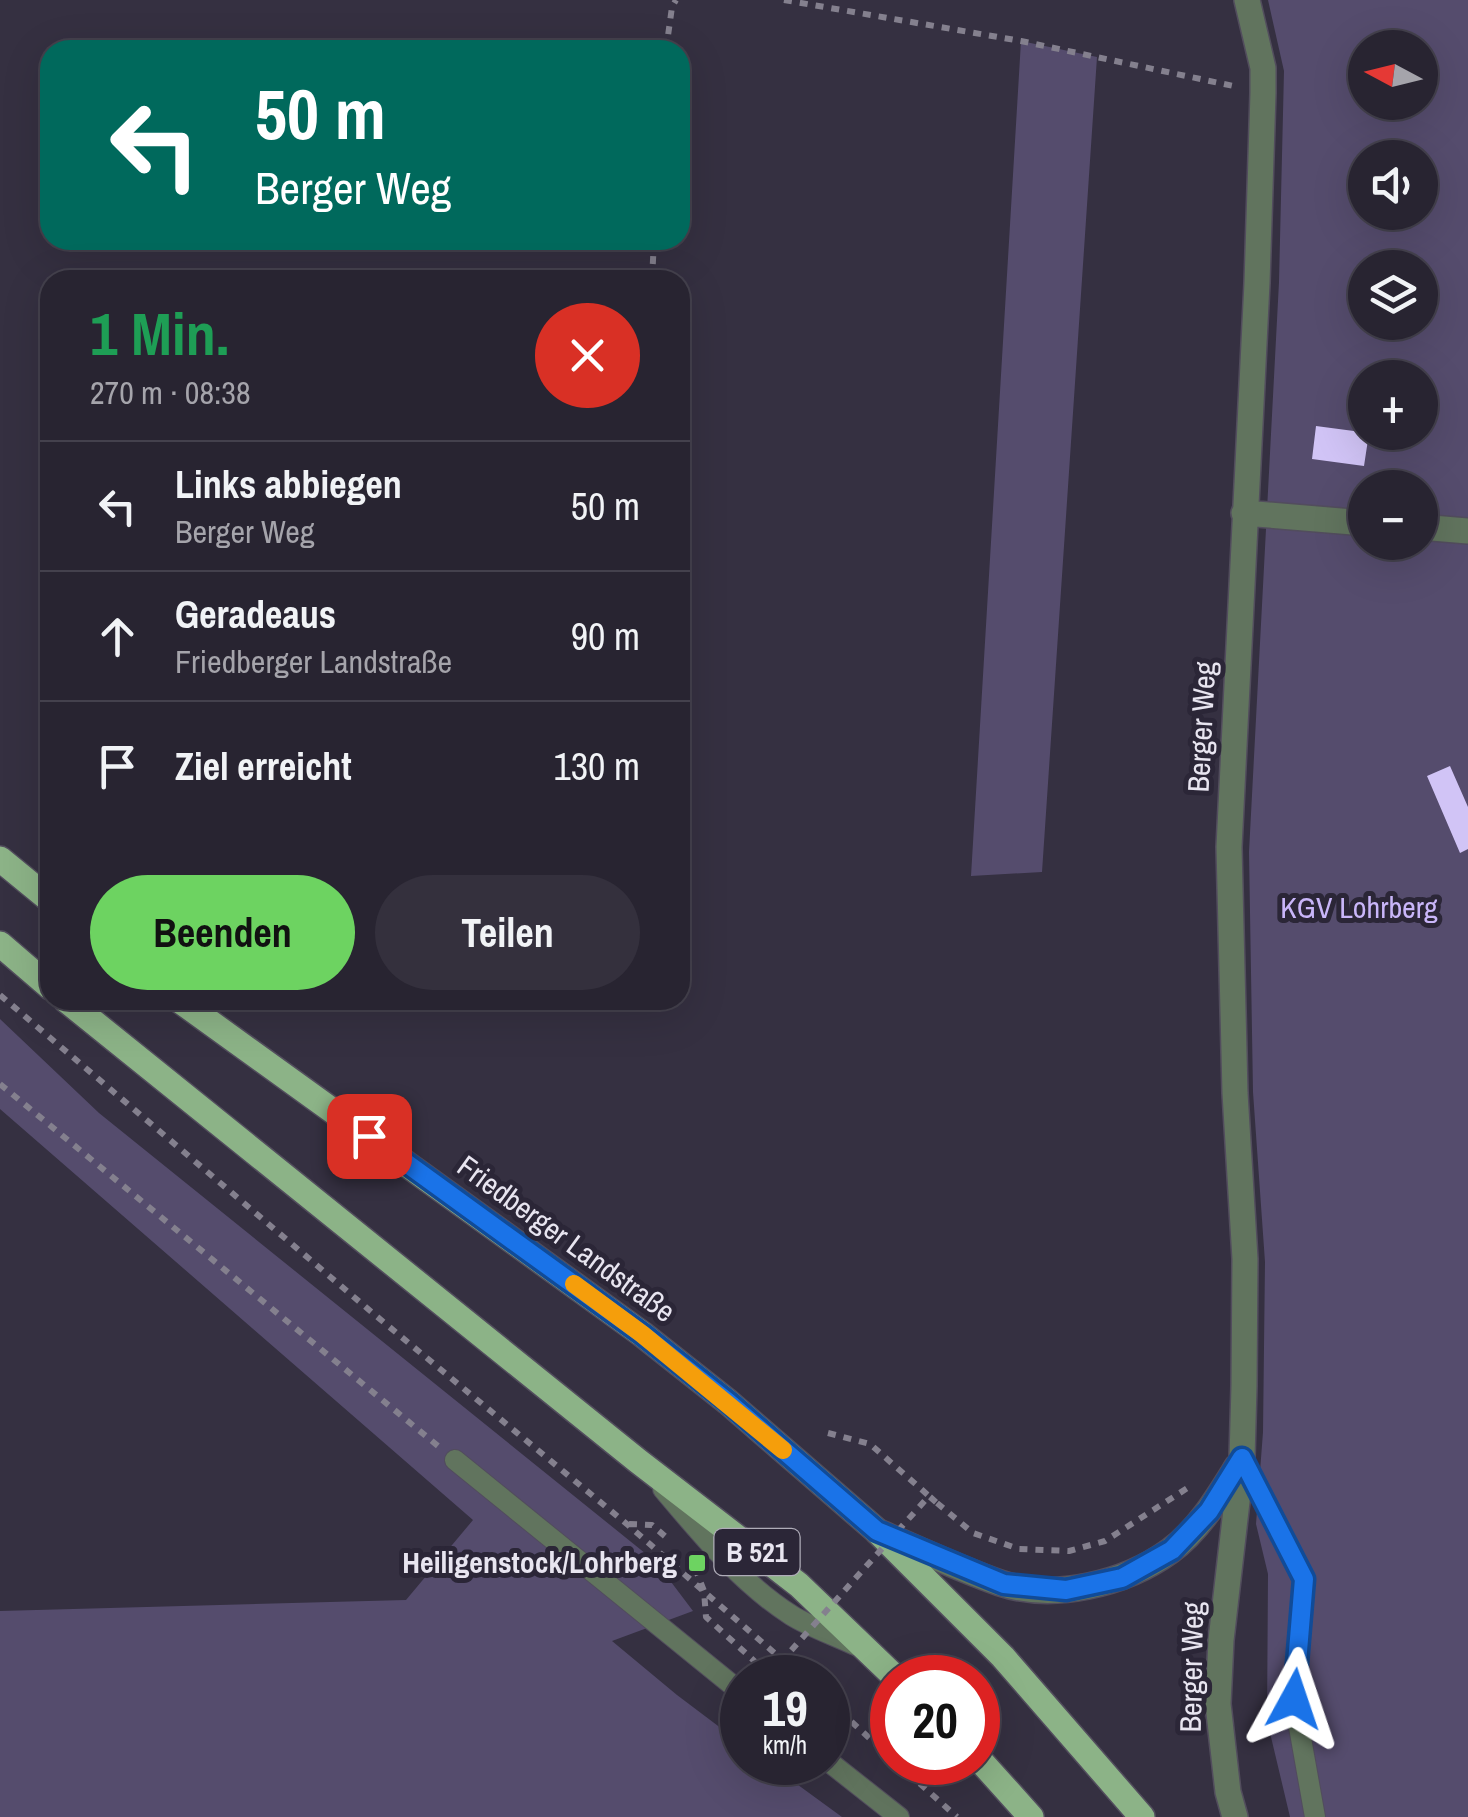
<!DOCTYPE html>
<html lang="de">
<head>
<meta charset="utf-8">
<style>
	body { margin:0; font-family:"Archivo Narrow",sans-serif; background:#34303d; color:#f1f3f6; height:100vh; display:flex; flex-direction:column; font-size:38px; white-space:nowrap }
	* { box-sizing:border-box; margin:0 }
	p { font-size:32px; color:#a5a4ab }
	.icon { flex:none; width:55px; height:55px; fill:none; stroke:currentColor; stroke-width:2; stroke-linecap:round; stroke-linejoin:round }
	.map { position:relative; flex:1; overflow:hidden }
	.sheet { position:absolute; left:40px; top:270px; width:650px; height:740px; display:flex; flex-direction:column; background:#282431; border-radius:30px; box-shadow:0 10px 40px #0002,0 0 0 2px #44414d }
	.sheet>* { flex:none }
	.hud { position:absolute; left:40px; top:40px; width:650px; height:210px; border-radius:30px; box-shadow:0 10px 40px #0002,0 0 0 2px #44414d; background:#00695c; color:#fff; overflow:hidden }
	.needle { width:65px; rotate:277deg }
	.buttons { position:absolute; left:1348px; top:30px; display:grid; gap:20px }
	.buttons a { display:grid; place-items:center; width:90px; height:90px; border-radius:50%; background:#282431; box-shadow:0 10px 40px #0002,0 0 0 2px #44414d; font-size:50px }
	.speed { position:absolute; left:720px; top:1655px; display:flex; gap:20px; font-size:50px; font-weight:700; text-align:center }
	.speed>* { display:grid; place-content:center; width:130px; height:130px; border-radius:50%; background:#282431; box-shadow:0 10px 40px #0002,0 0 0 2px #44414d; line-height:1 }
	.speed small { font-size:25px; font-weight:400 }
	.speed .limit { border:15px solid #d22; background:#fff; color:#111 }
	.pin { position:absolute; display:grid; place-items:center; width:85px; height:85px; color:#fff; margin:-42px; border-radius:20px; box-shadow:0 5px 15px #0006 }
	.me { position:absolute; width:110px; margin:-55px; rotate:5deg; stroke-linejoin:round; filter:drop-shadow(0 0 8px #0008) }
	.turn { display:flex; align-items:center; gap:35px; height:210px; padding:0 50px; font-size:45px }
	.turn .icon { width:130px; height:130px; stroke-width:2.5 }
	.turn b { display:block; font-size:70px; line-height:85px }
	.round { display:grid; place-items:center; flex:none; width:105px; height:105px; border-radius:52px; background:#34303d }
	.head { display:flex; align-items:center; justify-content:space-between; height:170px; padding:0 50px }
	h1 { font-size:60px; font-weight:800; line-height:75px; color:#1e9e55 }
	.button { display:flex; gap:20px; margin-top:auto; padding:20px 50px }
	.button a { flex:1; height:115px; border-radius:60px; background:#6dd361; color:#111; font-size:40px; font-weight:800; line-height:115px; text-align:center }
	.button a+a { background:#34303d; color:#f1f3f6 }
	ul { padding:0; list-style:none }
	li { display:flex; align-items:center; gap:30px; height:130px; padding:0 50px; border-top:2px solid #44414d }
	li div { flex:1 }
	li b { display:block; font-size:38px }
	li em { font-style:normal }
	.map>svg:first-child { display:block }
</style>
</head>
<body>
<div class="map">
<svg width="1468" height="1817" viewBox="0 0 1468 1817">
	<rect width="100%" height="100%" fill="#353041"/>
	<path fill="#554c6d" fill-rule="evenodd" d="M1268 0H1468V1817H1290L1267 1720 1268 1574 1256 1524 1263 1432 1265 1262 1253 1092 1249 852 1279 282 1284 71ZM1365 48H1420V102H1365ZM1365 158H1420V212H1365ZM1365 268H1420V322H1365ZM1365 378H1420V432H1365ZM1365 488H1420V542H1365Z
		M1021 41 1097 57 1042 872 971 876Z
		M0 1019 99 1113 656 1562 693 1611 612 1641 677 1695 742 1744V1762L768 1763 842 1817H0V1611L406 1600 473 1520 0 1109Z"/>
	<path fill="#d1c4f6" d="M1316 426 1369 433 1364 466 1312 459Z
		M1450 766 1468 807V849L1460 853 1427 776Z"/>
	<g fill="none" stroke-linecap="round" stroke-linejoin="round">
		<g stroke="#524d5d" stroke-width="22">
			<path id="service" d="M1242 1458 1304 1579 1294 1699 1315 1817
				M455 1460 742 1693
				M663 1489C701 1534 741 1583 791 1615 810 1627 834 1635 855 1645
				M828 1761 899 1817"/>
		</g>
		<g stroke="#524d5d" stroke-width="28">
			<path id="minor" d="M1244 513 1365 523
				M1420 527 1468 531
				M878 1532C918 1549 959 1569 1000 1583 1053 1601 1125 1584 1170 1551 1199 1530 1219 1496 1237 1467
				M1235 1817 1228 1792 1218 1704 1221 1640 1242 1458 1244 1386 1245 1259 1235 1093 1229 847 1257 283 1263 93V68L1247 0"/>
		</g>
		<g stroke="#524d5d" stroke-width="28">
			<path id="primary" d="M0 859 50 900
				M0 944 50 987
				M66 1000 638 1461 799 1585 896 1678
				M179 1000 642 1334 728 1402 877 1531 1003 1657 1142 1817
				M978 1758 1031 1817"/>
		</g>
		<path stroke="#84808e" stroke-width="6" stroke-dasharray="8 8" stroke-linecap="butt" d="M784 0 1021 41 1238 87
			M666 50 672 7 676 0
			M652 280 654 240
			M0 995 375 1315 628 1525 803 1678
			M0 1084 438 1446
			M828 1433 870 1444 929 1496
			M937 1503 973 1533 1019 1549 1069 1551 1105 1541 1189 1487
			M629 1524 652 1525 667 1538
			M695 1568 704 1591 706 1617 773 1678
			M828 1700 892 1759
			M828 1726 840 1737
			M896 1762 957 1817"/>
		<use href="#service" stroke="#61745e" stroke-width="20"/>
		<use href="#minor" stroke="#61745e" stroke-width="25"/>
		<use href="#primary" stroke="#8cb387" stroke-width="25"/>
		<path stroke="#84808e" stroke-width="6" stroke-dasharray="8 8" stroke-linecap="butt" d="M770 1674 929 1496 937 1503"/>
	</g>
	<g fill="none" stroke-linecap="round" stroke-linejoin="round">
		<g stroke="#114b97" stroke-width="25">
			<path id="route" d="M369 1136 642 1334 728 1402 877 1531 1004 1584 1066 1590 1122 1578 1172 1550 1209 1511 1242 1458 1304 1579 1294 1699"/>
		</g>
		<use href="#route" stroke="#1a73e8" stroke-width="18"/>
		<path stroke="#f59e0b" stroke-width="18" d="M574 1284 642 1334 783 1450"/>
	</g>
	<rect fill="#6dd361" stroke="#2b2637" stroke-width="4" x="687" y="1553" width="20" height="20" rx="5"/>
	<g text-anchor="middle" stroke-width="10" stroke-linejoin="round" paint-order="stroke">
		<rect fill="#2b2637" stroke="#afacb8" stroke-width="2.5" x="714.5" y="1529" width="85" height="46" rx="8"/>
		<g font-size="28" font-weight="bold" fill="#e8e5f0">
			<text x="757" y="1562">B 521</text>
		</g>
		<g font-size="30" fill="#e8e5f0" stroke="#2b2637">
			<text transform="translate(1202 727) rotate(-87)" y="10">Berger Weg</text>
			<text transform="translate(566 1239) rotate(36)" y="10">Friedberger Landstraße</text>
			<text transform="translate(1192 1667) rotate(-89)" y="10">Berger Weg</text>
		</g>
		<g font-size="30" fill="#c9b6f9" stroke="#2b2637">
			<text x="1359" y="918">KGV Lohrberg</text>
		</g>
		<g font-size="30" font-weight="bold" fill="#e8e5f0" stroke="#2b2637" text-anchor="end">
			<text x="677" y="1573">Heiligenstock/Lohrberg</text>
		</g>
	</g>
</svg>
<div class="buttons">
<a><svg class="needle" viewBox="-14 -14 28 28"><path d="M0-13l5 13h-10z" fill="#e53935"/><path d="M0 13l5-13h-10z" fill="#a5a4ab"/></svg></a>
<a><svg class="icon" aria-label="sound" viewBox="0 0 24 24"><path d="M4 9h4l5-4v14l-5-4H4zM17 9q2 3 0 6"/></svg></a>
<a><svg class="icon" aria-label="layers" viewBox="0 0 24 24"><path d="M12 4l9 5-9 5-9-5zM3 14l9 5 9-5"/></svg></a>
<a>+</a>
<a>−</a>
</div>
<div class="speed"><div>19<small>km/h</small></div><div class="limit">20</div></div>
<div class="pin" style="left:369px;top:1136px;background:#d93025"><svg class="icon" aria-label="arrive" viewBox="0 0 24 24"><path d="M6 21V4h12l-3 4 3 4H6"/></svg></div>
<svg class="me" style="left:1294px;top:1699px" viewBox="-20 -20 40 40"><path d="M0-17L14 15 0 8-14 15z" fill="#1a73e8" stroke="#fff" stroke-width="4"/></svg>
<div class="hud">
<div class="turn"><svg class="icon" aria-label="left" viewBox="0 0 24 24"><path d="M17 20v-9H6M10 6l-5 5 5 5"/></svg><div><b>50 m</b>Berger Weg</div></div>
</div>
<section class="sheet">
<div class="head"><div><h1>1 Min.</h1><p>270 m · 08:38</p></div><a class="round" style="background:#d93025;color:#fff"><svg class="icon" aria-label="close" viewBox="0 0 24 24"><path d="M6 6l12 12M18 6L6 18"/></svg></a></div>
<ul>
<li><svg class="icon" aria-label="left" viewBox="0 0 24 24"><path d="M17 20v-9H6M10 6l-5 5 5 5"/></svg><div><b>Links abbiegen</b><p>Berger Weg</p></div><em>50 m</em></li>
<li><svg class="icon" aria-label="ahead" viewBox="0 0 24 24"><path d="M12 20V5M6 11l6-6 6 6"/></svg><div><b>Geradeaus</b><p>Friedberger Landstraße</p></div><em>90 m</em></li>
<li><svg class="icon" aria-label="arrive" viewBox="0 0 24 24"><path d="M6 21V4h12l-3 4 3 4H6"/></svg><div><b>Ziel erreicht</b></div><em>130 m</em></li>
</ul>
<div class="button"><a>Beenden</a><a>Teilen</a></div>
</section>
</div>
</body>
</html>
